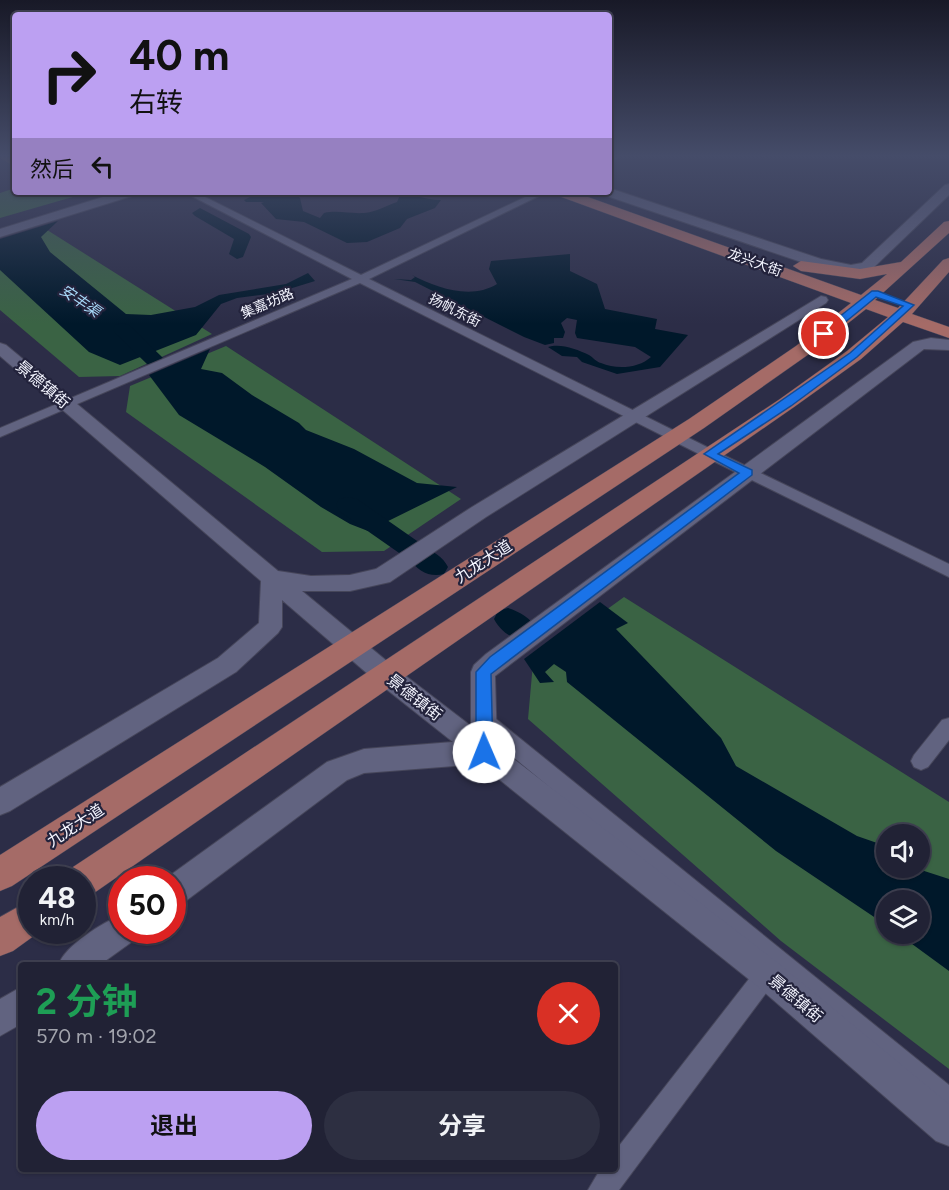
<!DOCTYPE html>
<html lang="zh">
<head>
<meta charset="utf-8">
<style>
	body { margin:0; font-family:Figtree,"Noto Sans SC",sans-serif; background:#2d2f41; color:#f1f3f6; height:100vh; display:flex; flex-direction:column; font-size:22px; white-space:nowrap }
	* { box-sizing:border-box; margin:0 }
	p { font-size:20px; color:#a2a4ad }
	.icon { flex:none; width:33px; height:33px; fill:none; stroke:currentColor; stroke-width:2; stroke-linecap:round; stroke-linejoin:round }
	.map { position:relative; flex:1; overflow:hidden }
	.details { position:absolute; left:18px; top:962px; width:600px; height:210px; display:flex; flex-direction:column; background:#212235; border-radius:6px; box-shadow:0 2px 4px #0004,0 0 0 2px #3e3f50 }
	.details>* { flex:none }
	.guide { position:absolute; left:12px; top:12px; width:600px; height:183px; border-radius:6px; box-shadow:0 2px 4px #0004,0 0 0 2px #3e3f50; background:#bca0f2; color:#111; overflow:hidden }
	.tools { position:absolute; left:876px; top:824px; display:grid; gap:12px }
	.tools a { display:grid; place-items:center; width:54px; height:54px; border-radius:50%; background:#212235; box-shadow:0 2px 4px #0004,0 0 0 2px #3e3f50; font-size:30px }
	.speed { position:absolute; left:18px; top:866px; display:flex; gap:12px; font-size:30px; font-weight:700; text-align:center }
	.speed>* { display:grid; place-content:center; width:78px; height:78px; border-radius:50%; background:#212235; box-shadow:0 2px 4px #0004,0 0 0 2px #3e3f50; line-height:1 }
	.speed small { font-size:15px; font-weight:400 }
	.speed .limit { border:9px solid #d22; background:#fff; color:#111 }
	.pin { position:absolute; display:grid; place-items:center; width:51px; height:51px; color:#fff; margin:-26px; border:3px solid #fff; border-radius:50%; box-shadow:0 2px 6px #0007 }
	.me { position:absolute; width:66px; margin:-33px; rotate:359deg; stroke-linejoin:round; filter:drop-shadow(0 0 4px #0008) }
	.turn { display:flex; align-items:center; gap:21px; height:126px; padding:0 18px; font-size:27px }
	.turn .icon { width:78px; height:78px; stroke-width:2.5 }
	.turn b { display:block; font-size:42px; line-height:51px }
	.then { display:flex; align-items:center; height:57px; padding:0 18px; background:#0003; gap:12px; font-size:22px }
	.round { display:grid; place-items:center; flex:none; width:63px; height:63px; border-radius:32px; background:#2d2f41 }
	.overview { display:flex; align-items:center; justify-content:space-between; height:102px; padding:0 18px }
	h1 { font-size:36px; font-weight:700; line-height:45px; color:#1e9e55 }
	.primary-button { display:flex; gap:12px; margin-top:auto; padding:12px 18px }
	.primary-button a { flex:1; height:69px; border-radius:36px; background:#bca0f2; color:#111; font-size:24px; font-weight:700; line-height:69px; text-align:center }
	.primary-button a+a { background:#2d2f41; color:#f1f3f6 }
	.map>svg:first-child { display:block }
</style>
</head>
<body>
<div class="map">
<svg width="949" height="1190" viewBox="0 0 949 1190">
	<rect width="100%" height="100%" fill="#2c2d47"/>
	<path fill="#3a6344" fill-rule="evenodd" d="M15 188V192H90L0 218V193Z
		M44 228 212 334 120 376 79 377 0 310V242Z
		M226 346 461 499 384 551 322 552 126 412 130 386Z
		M624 597 949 802V1069L781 941 528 719 533 663ZM886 834H920V867H886ZM886 900H920V933H886Z"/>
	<path fill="#00182a" d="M243 192H299L296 195 300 198 303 211 320 218 324 213C338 210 350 214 364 213 375 212 386 206 397 202L400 195 392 192C410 192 423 200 441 200L435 208 407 219 400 228 367 242 347 243 304 222 276 219 261 203 264 202H246L244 200 256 194Z
		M58 221 41 237 50 252 126 314 151 315 195 307 219 295 286 284 308 273 315 281 276 293 237 298 221 304 196 335 120 365 89 352 0 270V239Z
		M570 254V271L597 284 605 309 657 319 655 329 688 335 660 367 617 374 582 362 577 357 562 356 548 347C560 343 577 349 589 355 593 357 596 362 601 363 617 370 639 368 651 357L635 347 577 338 575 333 577 320 567 318 561 323 565 332 563 338H554V343L545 345 524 337 415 282 394 279 411 280 415 277 412 275C437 288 471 300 497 284L489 269 491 261Z
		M210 349 201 369 222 373 252 395 299 423 306 430 354 449 417 483 457 487 368 531 350 524 321 507 265 467 179 415 149 375Z
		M600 602 628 623 616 629 721 738 736 766 857 836 880 844 886 852V867H897L901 872 915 868 949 879V971L897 933H920V900H886V925L776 851 567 682 566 672 554 664 545 672 554 682 540 683 524 659Z"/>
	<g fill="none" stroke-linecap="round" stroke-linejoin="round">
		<path fill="#00182a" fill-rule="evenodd" d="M200 208 249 234 251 237 243 257 237 259 229 254 234 239 195 216 192 213Z
			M122 323 129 325 162 357 165 361 162 365H148L115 333 113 329 115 325Z
			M348 497 357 499 420 543 423 548C434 551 443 557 448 567L444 574C430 578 417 571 409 558L402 555 339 511 336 505 339 499Z
			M508 608C520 612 531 618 537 630L533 638C517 643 502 634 494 619L498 611Z"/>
		<g stroke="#46465a" stroke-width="2">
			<path id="street" d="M609 157H619L609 162Z
				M184 192H195L361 275 536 192H547L369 279 715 451 949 564V577L705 457 360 283 0 437V428L352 279Z
				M484 713 491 715 949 1085V1115L940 1111 778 977 619 1190H588L601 1168H615V1151L759 966 763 964 477 727 475 721 477 715Z
				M949 718V740L928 767 921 770 914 767 911 761 914 755 942 720Z"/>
		</g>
		<g stroke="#46465a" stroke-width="2">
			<path id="secondary" d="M949 184V195L871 270 851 273 813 266 604 195 602 192 612 189 821 259 851 265 862 263 945 185Z
				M119 192H137L135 195 0 237V229Z
				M821 296 826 297 828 300 826 303 486 517 390 582 350 591H302L394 667 471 726V672L474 665 486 654 913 342 931 338 949 340V350L924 349 495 676 497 746 778 963 949 1104V1146L936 1141 756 985 480 764 364 773 347 780 183 903 172 907V879H165L327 762 364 749 453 742 376 681 282 600V627L278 633 236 672 10 811 0 815V787L218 658 259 623 261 581 0 356V343L6 345 278 571 311 576 350 575 376 569 472 507Z
				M122 915V930H138L133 941 101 964H59C65 946 103 922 122 915Z
				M21 987V1024L0 1036V999Z"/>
		</g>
		<g stroke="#46465a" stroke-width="1">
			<path id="primary" d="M554 192H574L861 295 887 274 860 279 801 271 793 266 801 261 860 269 901 262 944 222 949 221V233L875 300 898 308 943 260 949 258V272L912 314 949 327V338L903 322 861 359 794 407 94 893 82 898V879H66L70 869 780 399 847 351 888 317 866 309 809 354 704 428 12 886 0 891V855L689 419 796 346 851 303 556 195Z
				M32 899V930H42L13 951 0 956V917Z"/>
		</g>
		<use href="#street" fill="#616380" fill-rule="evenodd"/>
		<use href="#secondary" fill="#616380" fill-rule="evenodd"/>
		<use href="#primary" fill="#a56b67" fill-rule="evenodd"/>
	</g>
	<path fill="#5f4939" d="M0 157H15V167L0 158Z"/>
	<linearGradient id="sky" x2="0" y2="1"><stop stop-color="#181927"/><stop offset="0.48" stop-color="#454c69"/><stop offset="1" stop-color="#454c69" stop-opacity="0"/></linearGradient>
	<rect width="949" height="324" fill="url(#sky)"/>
	<path fill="#1a73e8" stroke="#114b97" stroke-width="1.5" d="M872 291H878L914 305 857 357 791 406 718 454 752 470V475L491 674 493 752 490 757 484 759 479 757 476 752V672L490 657 739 473 704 454 850 353 903 306 876 297 827 337H820V332Z"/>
	<g text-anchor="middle" stroke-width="4.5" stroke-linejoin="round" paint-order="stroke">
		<g font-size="14" fill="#f3f4fe" stroke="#23233c">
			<text transform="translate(755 262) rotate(20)" y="5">龙兴大街</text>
			<text transform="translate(267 303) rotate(-23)" y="5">集嘉坊路</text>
			<text transform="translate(455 310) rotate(27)" y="5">扬帆东街</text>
		</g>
		<g font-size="15" font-style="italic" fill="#a7d7f7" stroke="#23233c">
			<text transform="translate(80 301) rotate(34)" y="5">安丰渠</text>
		</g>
		<g font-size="16" fill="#f3f4fe" stroke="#23233c">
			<text transform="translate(43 384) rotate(40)" y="6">景德镇街</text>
			<text transform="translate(483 561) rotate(-33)" y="6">九龙大道</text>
			<text transform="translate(415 697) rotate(38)" y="6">景德镇街</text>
			<text transform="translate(75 825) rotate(-33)" y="6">九龙大道</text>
			<text transform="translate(796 998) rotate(40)" y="6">景德镇街</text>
		</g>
	</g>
</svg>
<div class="tools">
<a><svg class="icon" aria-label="sound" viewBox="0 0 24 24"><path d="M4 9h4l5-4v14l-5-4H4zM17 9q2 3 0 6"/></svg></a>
<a><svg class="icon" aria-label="layers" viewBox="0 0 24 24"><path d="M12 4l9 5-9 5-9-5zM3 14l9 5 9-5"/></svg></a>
</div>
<div class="speed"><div>48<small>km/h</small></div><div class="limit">50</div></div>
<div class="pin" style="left:824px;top:334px;background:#d93025"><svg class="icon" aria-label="arrive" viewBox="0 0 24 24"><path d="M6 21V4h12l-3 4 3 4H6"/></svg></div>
<svg class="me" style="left:484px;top:752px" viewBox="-20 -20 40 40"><circle r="19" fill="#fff"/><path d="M0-13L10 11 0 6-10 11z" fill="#1a73e8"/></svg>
<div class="guide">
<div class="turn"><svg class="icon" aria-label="right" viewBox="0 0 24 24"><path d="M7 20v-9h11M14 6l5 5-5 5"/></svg><div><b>40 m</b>右转</div></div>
<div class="then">然后<svg class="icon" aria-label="left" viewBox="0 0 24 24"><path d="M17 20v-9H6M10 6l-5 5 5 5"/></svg></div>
</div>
<section class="details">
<div class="overview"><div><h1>2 分钟</h1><p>570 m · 19:02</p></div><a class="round" style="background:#d93025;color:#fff"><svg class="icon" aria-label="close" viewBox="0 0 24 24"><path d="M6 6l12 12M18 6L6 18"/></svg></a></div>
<div class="primary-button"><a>退出</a><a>分享</a></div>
</section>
</div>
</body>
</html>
